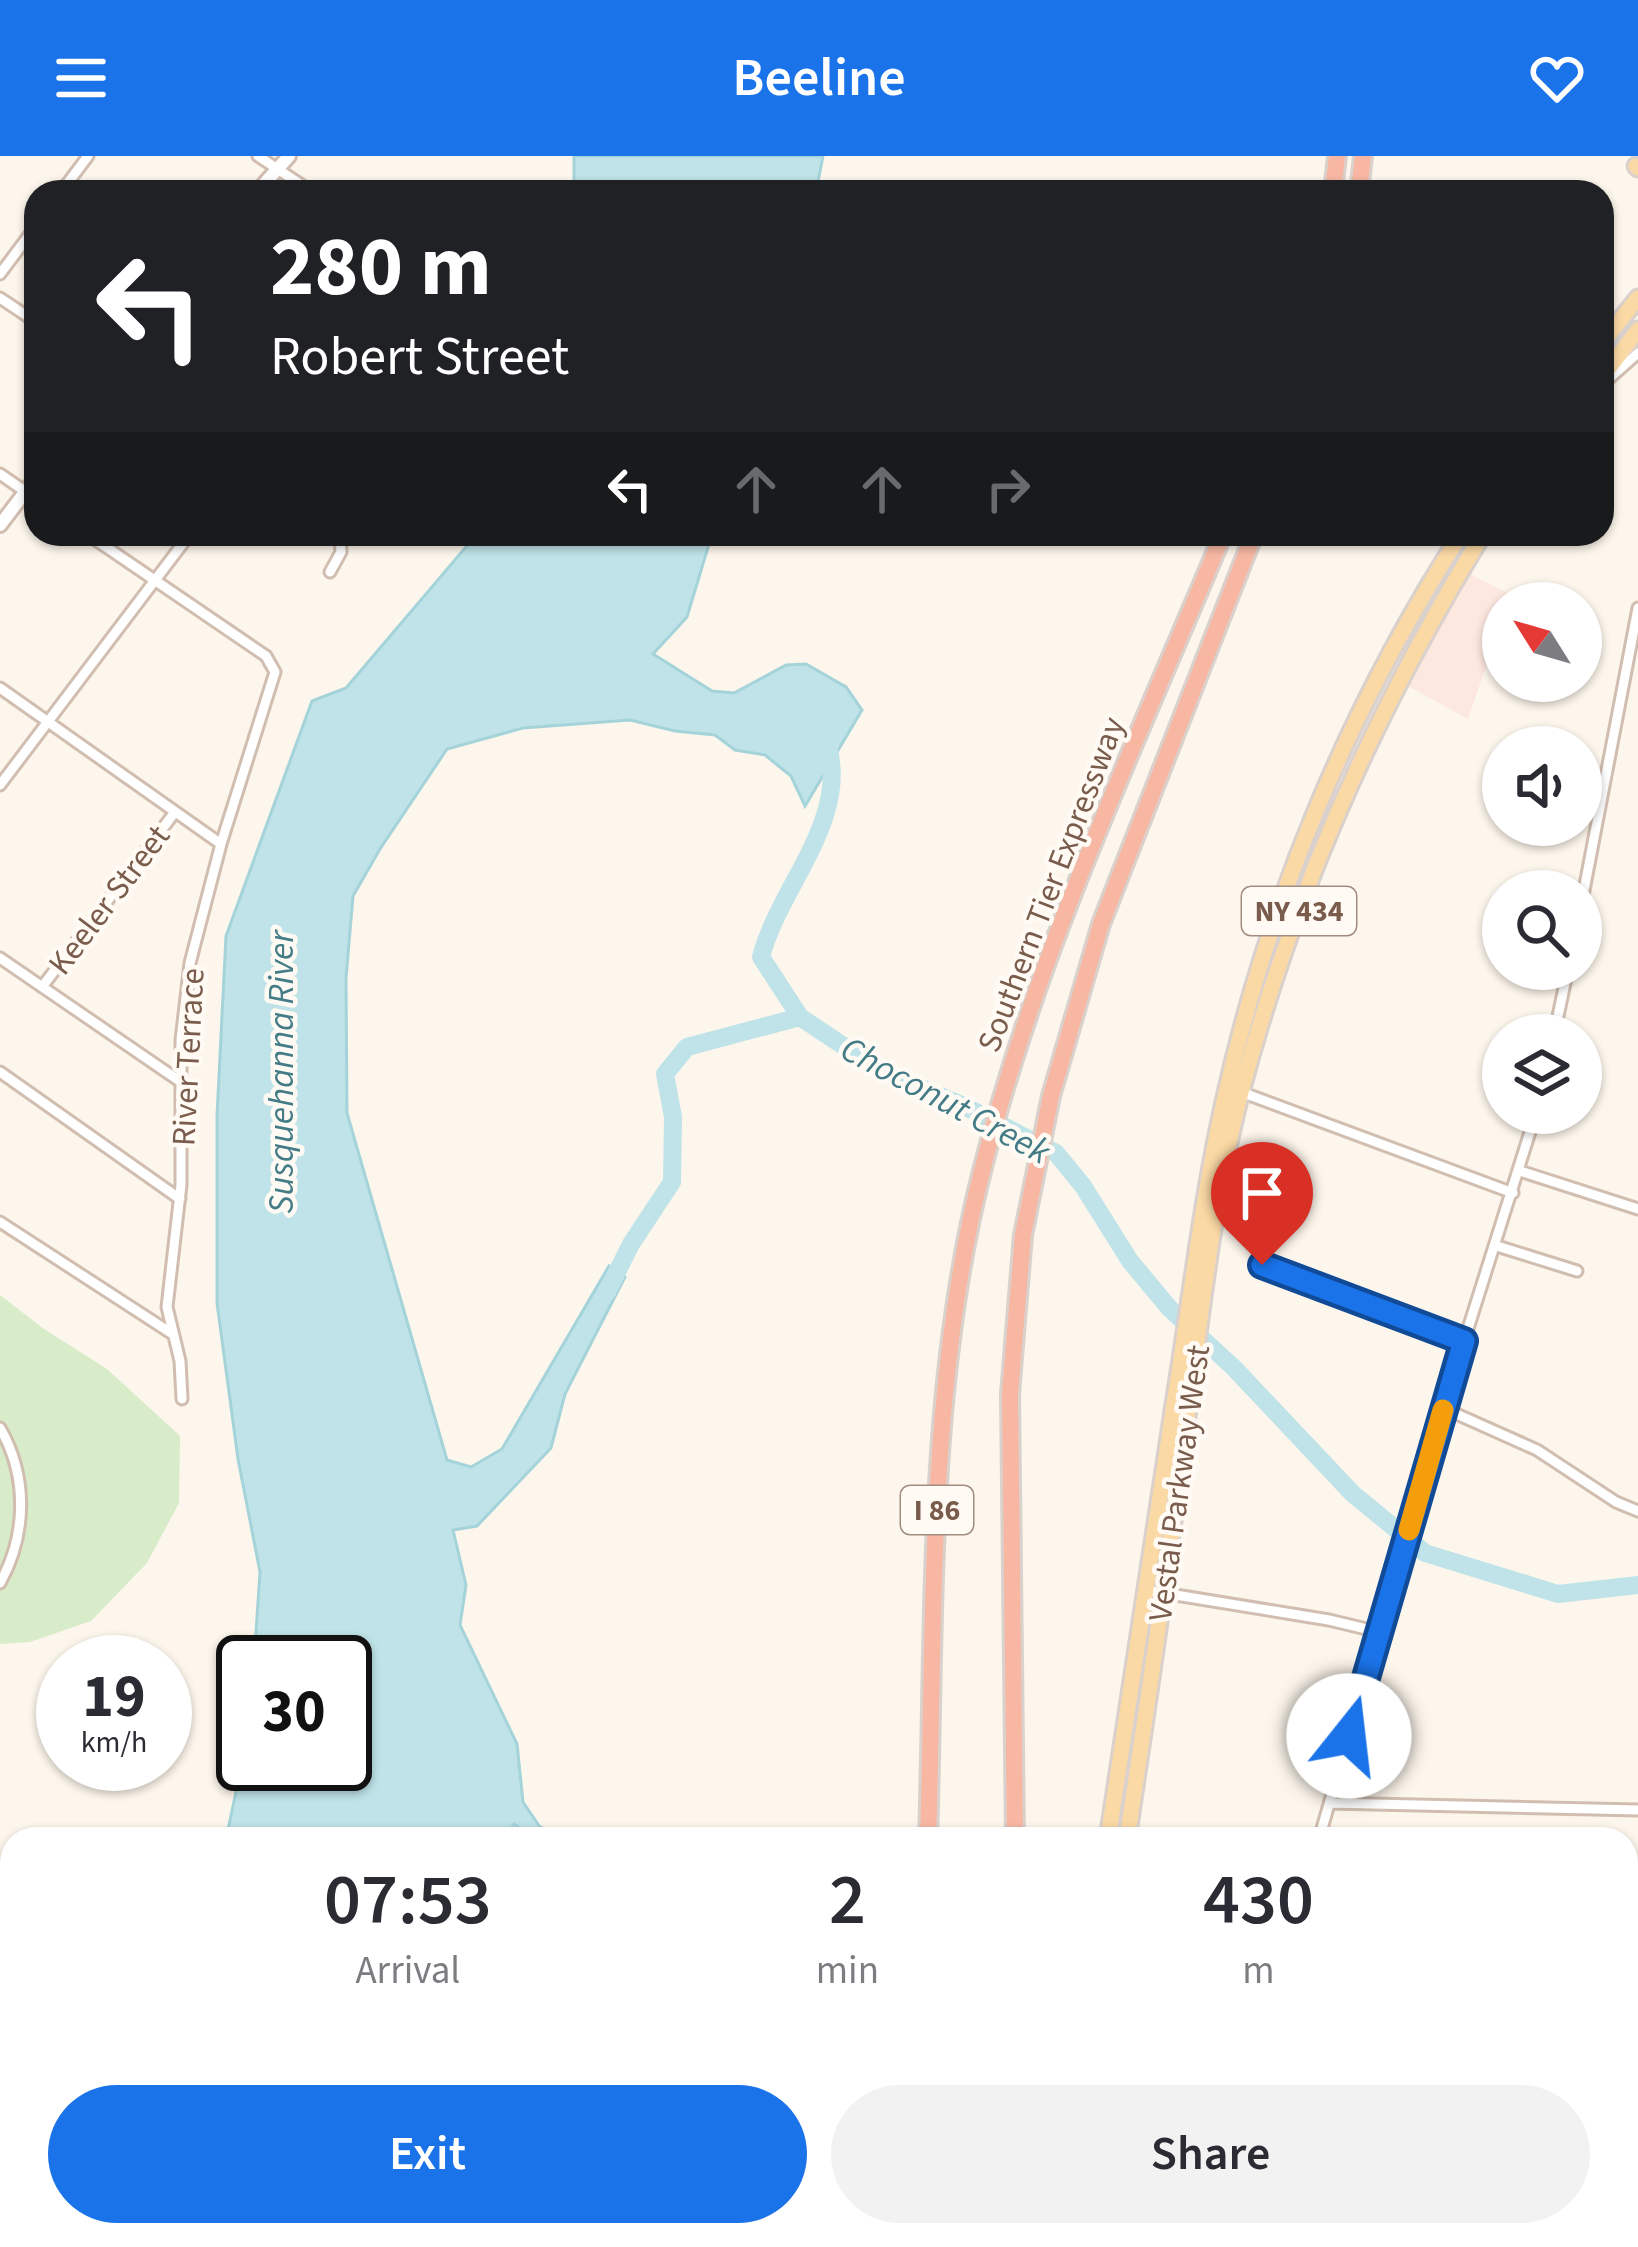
<!DOCTYPE html>
<html lang="en">
<head>
<meta charset="utf-8">
<style>
	body { margin:0; font-family:"Source Sans 3",sans-serif; background:#f2f2f3; color:#2b2b33; height:100vh; display:flex; flex-direction:column; font-size:45px; white-space:nowrap }
	* { box-sizing:border-box; margin:0 }
	p { font-size:39px; color:#7c7c81 }
	.icon { flex:none; width:66px; height:66px; fill:none; stroke:currentColor; stroke-width:2; stroke-linecap:round; stroke-linejoin:round }
	.map { position:relative; flex:1; overflow:hidden }
	.sheet { position:absolute; left:0px; top:1671px; width:1638px; height:420px; display:flex; flex-direction:column; background:#fff; border-radius:36px 36px 0 0; box-shadow:0 3px 9px #0004 }
	.sheet>* { flex:none }
	.top-card { position:absolute; left:24px; top:24px; width:1590px; height:366px; border-radius:36px; box-shadow:0 3px 9px #0004; background:#202124; color:#fff; overflow:hidden }
	.needle { width:78px; rotate:307deg }
	.fabs { position:absolute; left:1482px; top:426px; display:grid; gap:24px }
	.fabs a { display:grid; place-items:center; width:120px; height:120px; border-radius:50%; background:#fff; box-shadow:0 3px 9px #0004; font-size:60px }
	.speed { position:absolute; left:36px; top:1479px; display:flex; gap:24px; font-size:60px; font-weight:700; text-align:center }
	.speed>* { display:grid; place-content:center; width:156px; height:156px; border-radius:50%; background:#fff; box-shadow:0 3px 9px #0004; line-height:1 }
	.speed small { font-size:30px; font-weight:400 }
	.speed .limit { border:6px solid #111; border-radius:18px; background:#fff; color:#111 }
	.pin { position:absolute; display:grid; place-items:center; width:102px; height:102px; color:#fff; margin:-123px -51px; border-radius:50% 50% 50% 0; rotate:-45deg; box-shadow:0 0 12px #0007 }
	.pin .icon { rotate:45deg }
	.me { position:absolute; width:132px; margin:-66px; rotate:16deg; stroke-linejoin:round; filter:drop-shadow(0 0 9px #0008) }
	.turn { display:flex; align-items:center; gap:42px; height:252px; padding:0 48px; font-size:54px }
	.turn .icon { width:156px; height:156px; stroke-width:2.5 }
	.turn b { display:block; font-size:84px; line-height:102px }
	.lanes { display:flex; align-items:center; height:114px; padding:0 48px; background:#0003; justify-content:center; gap:60px; direction:ltr }
	.lanes .off { opacity:.35 }
	.eta { display:flex; justify-content:space-evenly; align-items:center; height:204px; text-align:center }
	.eta b { font-size:72px; font-weight:600; line-height:84px }
	.primary-button { display:flex; gap:24px; margin-top:auto; padding:24px 48px }
	.primary-button a { flex:1; height:138px; border-radius:72px; background:#1a73e8; color:#fff; font-size:48px; font-weight:600; line-height:138px; text-align:center }
	.primary-button a+a { background:#f2f2f3; color:#2b2b33 }
	header { display:flex; justify-content:space-between; align-items:center; height:156px; padding:0 48px; background:#1a73e8; color:#fff; font-size:54px; font-weight:600 }
	.map>svg:first-child { display:block }
</style>
</head>
<body>
<header><svg class="icon" aria-label="menu" viewBox="0 0 24 24"><path d="M4 6h16M4 12h16M4 18h16"/></svg>Beeline<svg class="icon" aria-label="heart" viewBox="0 0 24 24"><path d="M12 20l-8-8c-3-5 5-10 8-4 3-6 11-1 8 4z"/></svg></header>
<div class="map">
<svg width="1638" height="2091" viewBox="0 0 1638 2091">
	<rect width="100%" height="100%" fill="#fdf6ec"/>
	<path fill="#fde8e0" d="M1470 418 1511 439 1508 447H1503V461L1468 563 1406 529Z"/>
	<path fill="#d8ecc9" d="M0 1139 44 1173 107 1213 180 1280 179 1347 147 1407 91 1465 30 1486 0 1488Z"/>
	<path fill="#bfe3e8" stroke="#a5d3da" stroke-width="3" d="M574 0H823L816 36H574Z
		M477 378H712L687 461 653 498 712 535 734 537 786 509 806 508 846 531 862 554 805 650 791 620 765 599 735 594 715 579 675 575 630 564 523 572 447 593 380 693 353 740 346 822 347 957 447 1304 471 1311 502 1293 609 1110 625 1121 565 1238 551 1292 477 1370 453 1374 466 1429 460 1469 517 1588 523 1646 540 1671 568 1683H535L514 1668 506 1683H226L243 1603V1608H345V1506H254L260 1416 238 1303 217 1147V960L226 780 312 545 346 532Z
		M172 2079H279L286 2091H177Z"/>
	<g fill="none" stroke-linecap="round" stroke-linejoin="round">
		<path stroke="#bfe3e8" stroke-width="18" d="M800 861 761 801C779 731 851 663 827 587
			M607 1136 631 1088 672 1026 673 961 665 918 687 891 800 861 878 913 966 951 1056 997 1083 1030 1130 1105 1170 1153 1234 1212 1353 1338 1425 1397 1558 1438 1638 1429"/>
		<g stroke="#d1beb0" stroke-width="15">
			<path id="minor" d="M258 0 312 36
				M61 36 88 0
				M0 118 36 70
				M0 142 36 166
				M1602 229 1638 197
				M0 318 36 343
				M87 378 266 500 275 516 221 688 190 807 181 884V1029L167 1151 180 1205 182 1243
				M330 416 341 396 340 378
				M0 532 221 688
				M0 629 190 378
				M1581 750 1638 452
				M0 802 181 926
				M42 831 175 656
				M1554 879 1568 813
				M0 916 180 1043
				M1241 936 1513 1037
				M1520 1015 1638 1053
				M0 1066 171 1177
				M1497 1090 1577 1115
				M1262 1110 1464 1185
				M1443 1252 1537 1294 1616 1346 1638 1355
				M0 1272C28 1320 27 1379 0 1427
				M1145 1434 1329 1464 1379 1476
				M1330 1647 1638 1654
				M1319 1683 1443 1252 1536 957
				M1626 1819 1638 1822
				M1626 1991 1638 1996
				M1363 2079 1381 2091
				M1591 2079 1609 2091
				M1204 2091 1207 2079"/>
		</g>
		<g stroke="#d1beb0" stroke-width="18">
			<path id="tertiary" d="M257 36 289 0
				M0 369 36 322"/>
		</g>
		<g stroke="#dad1cd" stroke-width="21">
			<path id="primary" d="M1636 10 1638 12
				M1602 187 1638 142
				M1602 221 1638 174
				M1108 1683C1130 1536 1152 1389 1175 1242 1191 1143 1202 1044 1224 946 1268 746 1350 550 1461 378
				M1127 1683C1148 1545 1168 1407 1186 1268 1201 1158 1213 1044 1241 936 1293 739 1377 551 1483 378
				M1045 2091 1047 2079
				M1064 2091 1066 2079"/>
		</g>
		<g stroke="#dad1cd" stroke-width="22">
			<path id="motorway" d="M1333 36 1337 0
				M1359 36 1363 0
				M928 1683C935 1464 927 1238 980 1023 1035 799 1135 590 1223 378
				M1015 1683 1010 1238 1023 1079 1051 940 1101 768 1254 378
				M916 2091 917 2079
				M996 2091 998 2079"/>
		</g>
		<use href="#minor" stroke="#fff" stroke-width="9"/>
		<use href="#tertiary" stroke="#fff" stroke-width="12"/>
		<use href="#primary" stroke="#fbd9a5" stroke-width="15"/>
		<use href="#motorway" stroke="#f7b7a3" stroke-width="16"/>
	</g>
	<g fill="none" stroke-linecap="round" stroke-linejoin="round">
		<g stroke="#114b97" stroke-width="30">
			<path id="route" d="M1262 1109 1464 1185 1349 1580"/>
		</g>
		<use href="#route" stroke="#1a73e8" stroke-width="21"/>
		<path stroke="#f59e0b" stroke-width="21" d="M1409 1374 1443 1254"/>
	</g>
	<g text-anchor="middle" stroke-width="9" stroke-linejoin="round" paint-order="stroke">
		<g fill="#fffaf3" stroke="#a28b7f" stroke-width="3">
			<rect x="1242" y="731" width="114" height="48" rx="9"/>
			<rect x="901" y="1330" width="72" height="48" rx="9"/>
		</g>
		<g font-size="30" font-weight="bold" fill="#7a5c4d">
			<text x="1299" y="765">NY 434</text>
			<text x="937" y="1364">I 86</text>
		</g>
		<g font-size="33" fill="#7a5c4d" stroke="#fffaf3">
			<text transform="translate(1050 728) rotate(-69)" y="12">Southern Tier Expressway</text>
			<text transform="translate(108 743) rotate(-53)" y="12">Keeler Street</text>
			<text transform="translate(187 901) rotate(-87)" y="12">River Terrace</text>
			<text transform="translate(1178 1327) rotate(-82)" y="12">Vestal Parkway West</text>
		</g>
		<g font-size="36" font-style="italic" fill="#437c86" stroke="#fffaf3">
			<text transform="translate(280 916) rotate(-90)" y="13">Susquehanna River</text>
			<text transform="translate(946 943) rotate(28)" y="13">Choconut Creek</text>
		</g>
	</g>
</svg>
<div class="fabs">
<a><svg class="needle" viewBox="-14 -14 28 28"><path d="M0-13l5 13h-10z" fill="#e53935"/><path d="M0 13l5-13h-10z" fill="#7c7c81"/></svg></a>
<a><svg class="icon" aria-label="sound" viewBox="0 0 24 24"><path d="M4 9h4l5-4v14l-5-4H4zM17 9q2 3 0 6"/></svg></a>
<a><svg class="icon" aria-label="search" viewBox="0 0 24 24"><circle cx="10" cy="10" r="6"/><path d="M15 15l6 6"/></svg></a>
<a><svg class="icon" aria-label="layers" viewBox="0 0 24 24"><path d="M12 4l9 5-9 5-9-5zM3 14l9 5 9-5"/></svg></a>
</div>
<div class="speed"><div>19<small>km/h</small></div><div class="limit">30</div></div>
<div class="pin" style="left:1262px;top:1109px;background:#d93025"><svg class="icon" aria-label="arrive" viewBox="0 0 24 24"><path d="M6 21V4h12l-3 4 3 4H6"/></svg></div>
<svg class="me" style="left:1349px;top:1580px" viewBox="-20 -20 40 40"><circle r="19" fill="#fff"/><path d="M0-13L10 11 0 6-10 11z" fill="#1a73e8"/></svg>
<div class="top-card">
<div class="turn"><svg class="icon" aria-label="left" viewBox="0 0 24 24"><path d="M17 20v-9H6M10 6l-5 5 5 5"/></svg><div><b>280 m</b>Robert Street</div></div>
<div class="lanes"><svg class="icon" aria-label="left" viewBox="0 0 24 24"><path d="M17 20v-9H6M10 6l-5 5 5 5"/></svg><svg class="icon off" aria-label="ahead" viewBox="0 0 24 24"><path d="M12 20V5M6 11l6-6 6 6"/></svg><svg class="icon off" aria-label="ahead" viewBox="0 0 24 24"><path d="M12 20V5M6 11l6-6 6 6"/></svg><svg class="icon off" aria-label="right" viewBox="0 0 24 24"><path d="M7 20v-9h11M14 6l5 5-5 5"/></svg></div>
</div>
<section class="sheet">
<div class="eta">
<div><b>07:53</b><p>Arrival</p></div>
<div><b>2</b><p>min</p></div>
<div><b>430</b><p>m</p></div>
</div>
<div class="primary-button"><a>Exit</a><a>Share</a></div>
</section>
</div>
</body>
</html>
